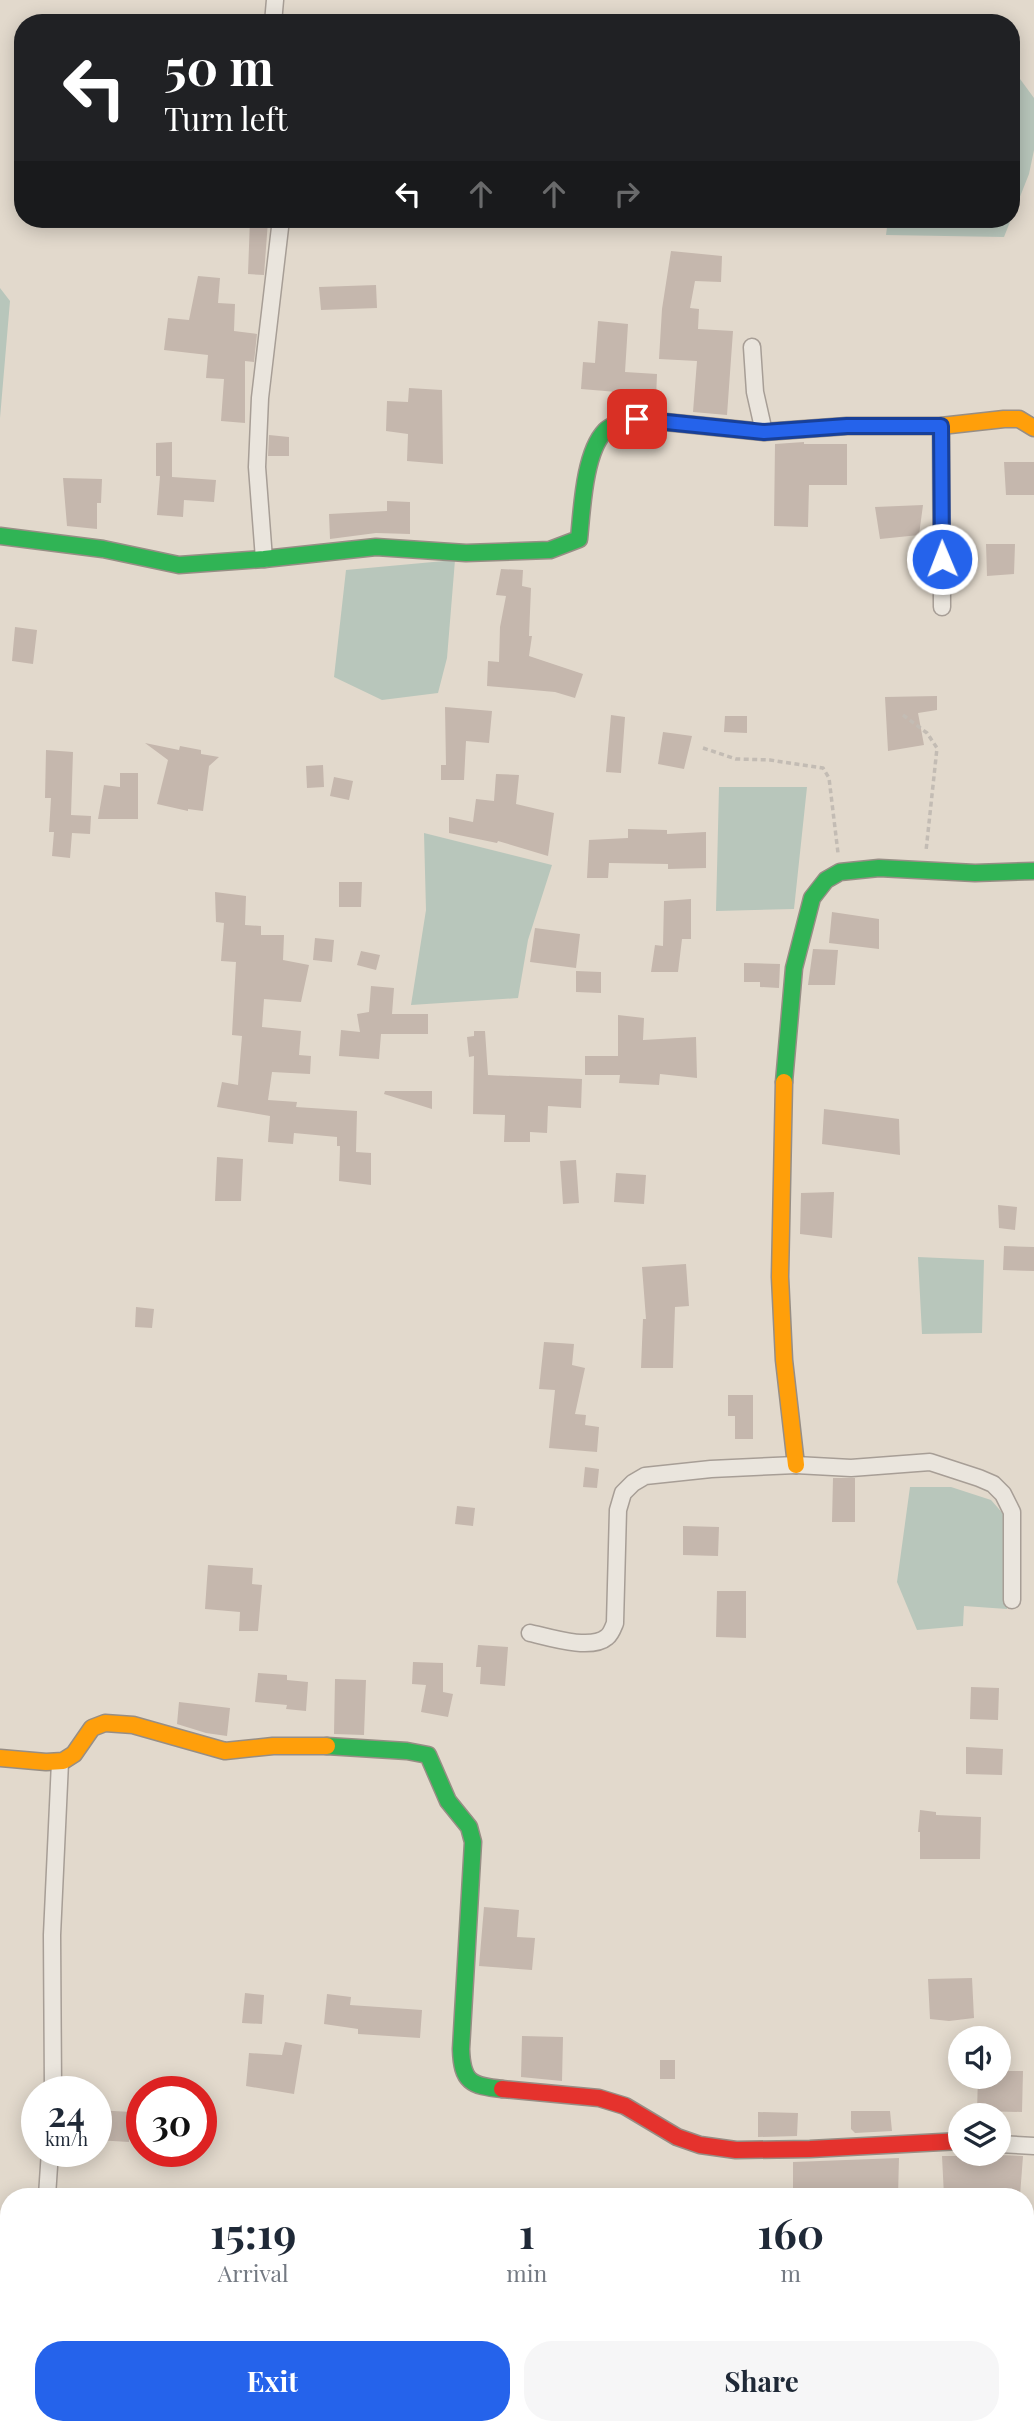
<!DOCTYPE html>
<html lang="en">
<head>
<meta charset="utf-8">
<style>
	body { margin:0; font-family:"Playfair Display",serif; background:#f6f6f7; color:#1f2937; height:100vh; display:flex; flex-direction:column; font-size:26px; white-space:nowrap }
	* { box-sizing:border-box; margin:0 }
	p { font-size:23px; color:#747a83 }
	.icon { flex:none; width:38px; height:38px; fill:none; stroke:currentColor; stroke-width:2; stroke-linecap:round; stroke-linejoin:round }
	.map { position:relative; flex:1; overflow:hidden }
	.panel { position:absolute; left:0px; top:2188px; width:1034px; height:247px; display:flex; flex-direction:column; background:#fff; border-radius:28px 28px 0 0; box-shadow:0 4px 18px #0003 }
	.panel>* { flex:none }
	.banner { position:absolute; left:14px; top:14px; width:1006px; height:214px; border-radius:28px; box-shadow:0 4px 18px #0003; background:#202124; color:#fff; overflow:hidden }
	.buttons { position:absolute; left:948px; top:2026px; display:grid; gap:14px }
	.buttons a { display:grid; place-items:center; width:63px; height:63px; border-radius:50%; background:#fff; box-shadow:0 4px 18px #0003; font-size:35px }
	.speed { position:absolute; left:21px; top:2076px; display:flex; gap:14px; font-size:35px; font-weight:700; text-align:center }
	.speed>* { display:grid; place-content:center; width:91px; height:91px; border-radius:50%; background:#fff; box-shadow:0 4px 18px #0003; line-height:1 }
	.speed small { font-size:18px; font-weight:400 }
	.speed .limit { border:10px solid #d22; background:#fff; color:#111 }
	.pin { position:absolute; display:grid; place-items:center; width:60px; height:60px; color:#fff; margin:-30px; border-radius:14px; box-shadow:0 4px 10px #0006 }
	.me { position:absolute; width:77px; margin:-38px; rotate:359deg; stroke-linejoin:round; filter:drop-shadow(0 0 5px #0008) }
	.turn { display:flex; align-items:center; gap:24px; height:147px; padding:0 35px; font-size:32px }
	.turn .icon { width:91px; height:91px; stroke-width:2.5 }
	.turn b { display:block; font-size:49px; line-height:60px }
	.lanes { display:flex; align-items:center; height:66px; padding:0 35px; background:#0003; justify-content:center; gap:35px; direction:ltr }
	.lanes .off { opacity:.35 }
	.eta { display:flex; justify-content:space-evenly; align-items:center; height:119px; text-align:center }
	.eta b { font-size:42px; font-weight:700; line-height:49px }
	.primary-button { display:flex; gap:14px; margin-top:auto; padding:14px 35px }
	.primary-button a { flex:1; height:80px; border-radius:28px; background:#2563eb; color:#fff; font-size:28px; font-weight:700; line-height:80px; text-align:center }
	.primary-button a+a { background:#f6f6f7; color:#1f2937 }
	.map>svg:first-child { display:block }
</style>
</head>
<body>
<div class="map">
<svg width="1034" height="2433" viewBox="0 0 1034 2433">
	<rect width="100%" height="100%" fill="#e2d9cc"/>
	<path fill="#b8c6bb" d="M1012 68 1034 98V150L1029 174 1004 237 886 235 888 219H1012Z
		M0 288 10 301 0 418Z
		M455 560 447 658 438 693 382 700 334 677 346 570Z
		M719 787H807L794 909 716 911Z
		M424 833 552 865 528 940 518 998 411 1005 426 910Z
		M918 1257 984 1260 982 1333 922 1334Z
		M910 1487H951L991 1500 1006 1517 1007 1609 964 1606 963 1626 917 1630 897 1582Z"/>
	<path fill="#c5b7ad" d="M250 219 268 221 264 275 248 274Z
		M671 251 722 256 721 282 695 281 690 308 699 309 698 329 733 331 727 415 693 412 697 361 659 359 662 309Z
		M198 276 220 278 218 303 235 304 234 331 257 334 254 362 245 361V423L221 421 224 379 206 378 208 355 164 350 168 318 189 320Z
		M376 285 377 308 321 310 319 287Z
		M598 321 628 324 625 372 657 374 656 400 641 399V394L581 389 583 362 595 363Z
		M409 388 442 390 443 464 407 461 408 434 386 431 387 401 408 402Z
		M269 435 289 437V456H268Z
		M172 442V477L216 480 214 502 184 500 183 517 157 515 160 476H156V443Z
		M804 442V444H847V485H809L808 527 774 526 775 444Z
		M1004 462H1034V495H1006Z
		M63 478 102 479 101 503H97V529L67 526Z
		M387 501 410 502V534L376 533 330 539 329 514 387 511Z
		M923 505 919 535 880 539 875 507Z
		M986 544H1015L1014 574 987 576Z
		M501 569 523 570 522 586 531 588 529 636H532L529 656 583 674 575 698 555 692 487 686 488 661 499 662 500 627 506 596 496 595Z
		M15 627 37 630 33 664 12 661Z
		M937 696V710L918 713 924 745 888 751 885 697Z
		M445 707 492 711 489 743 466 741 464 780H441V765H446Z
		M611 715 625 717 621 773 606 772Z
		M725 716H747V733L724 732Z
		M663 732 692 736 684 769 658 764Z
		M145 743 179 750 180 746 201 750V754L219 757 209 766 203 811 188 809V811L157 804 168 760Z
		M46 750 73 752 71 815 91 816 90 834 72 833 70 858 52 856 54 832H49L51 798H45Z
		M323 765 324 787 307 788 306 766Z
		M120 773H138V819H98L104 785 120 787Z
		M496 774 519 775 516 804 554 813 548 856 498 841 497 843 449 833V817L473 822 476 799 494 801Z
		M334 777 353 781 349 800 330 796Z
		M628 829 667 830V834L706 832V868L668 869V864L609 863 608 878H587L589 840 628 838Z
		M339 882H362L361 907H339Z
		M215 892 246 896 245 925 261 926V935H284L283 960 309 965 301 1002 264 999 262 1027 301 1031 299 1055 311 1056 310 1074 272 1072 268 1100 297 1102 296 1107 357 1111 356 1152 371 1153V1185L339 1181 340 1146H337V1137L294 1133 293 1144 268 1142 270 1116 217 1107 222 1082 238 1085 242 1036 232 1035 236 962 221 961 224 923 216 922Z
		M691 899V939H682L678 972H651L655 945 663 946 664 901Z
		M832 912 879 919V949L829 943Z
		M535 928 580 934 576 968 530 962Z
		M315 938 334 940 332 962 313 960Z
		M813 949 838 950 835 985H808Z
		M361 951 380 955 376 970 357 965Z
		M744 963 780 964 779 988 760 987V982H744Z
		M576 971 601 972V993L576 992Z
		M371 986 394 988 392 1014H428V1034H381L379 1059 339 1056 341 1030 360 1032 357 1014 369 1012Z
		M618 1015 644 1018 643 1040 696 1037 697 1078 660 1074 659 1085 619 1083 620 1075H585V1056H618Z
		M474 1031H485L488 1075 582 1079 581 1108 548 1106 547 1133 530 1132V1142H504L505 1115 473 1114 474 1056 469 1057 467 1037 474 1036Z
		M385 1091H432V1109L384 1094Z
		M824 1109 899 1119 900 1155 822 1144Z
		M217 1157 243 1159 241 1201H215Z
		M576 1160 579 1203 563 1204 560 1161Z
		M616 1173 646 1175 644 1204 614 1202Z
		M834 1192 832 1238 800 1234 801 1193Z
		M998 1205 1017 1207 1015 1230 999 1228Z
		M1004 1246 1034 1247V1271L1003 1270Z
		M686 1264 689 1306 675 1307 673 1368H641L643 1319H646L642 1267Z
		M136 1307 154 1309 152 1328 135 1327Z
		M544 1342 574 1344 572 1365 585 1368 575 1414 586 1415 585 1425 599 1427 597 1452 549 1448 555 1390 539 1389Z
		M728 1395H753V1439H735V1416H728Z
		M585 1467 599 1469 597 1488 583 1487Z
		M833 1478H855V1522H832Z
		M457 1506 475 1508 473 1526 455 1524Z
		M683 1526 719 1527 718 1556 683 1555Z
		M208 1565 253 1568 252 1584 262 1585 258 1631H239L240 1612 205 1609Z
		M717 1591H746V1638L716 1637Z
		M478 1645 508 1647 505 1686 480 1684 481 1667H476Z
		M413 1662 443 1663V1692L453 1694 448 1717 421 1712 426 1685 412 1684Z
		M258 1673 287 1675V1680L308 1682 306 1711 286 1709 287 1705 255 1702Z
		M335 1679 366 1680 364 1735 334 1734Z
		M971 1687 999 1688 998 1720 970 1719Z
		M179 1702 230 1708 227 1736 206 1733 177 1724Z
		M966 1747 1003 1749 1002 1775 966 1774Z
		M920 1810 936 1812V1815L981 1817 980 1859H920V1832H918Z
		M484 1907 519 1910 517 1937 535 1938 532 1970 479 1966Z
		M972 1978 974 2018 949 2021 930 2019 928 1979Z
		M245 1993 264 1995 262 2024 242 2023Z
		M327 1994 351 1997 350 2005 422 2010 420 2038 358 2034V2029L324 2024Z
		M522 2036 563 2037 562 2081 521 2077Z
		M285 2042 302 2045 294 2094 246 2086 249 2053 282 2055Z
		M660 2060H675V2079H660Z
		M999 2071H1023L1022 2112 977 2111 978 2077H999Z
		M96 2110 131 2112 129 2142 96 2140Z
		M851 2111H890L892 2131 855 2133 851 2129Z
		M758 2112 798 2113 797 2136 758 2137Z
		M972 2154 1023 2156 1020 2196H974L975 2193 944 2196 942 2156H972Z
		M899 2158 898 2196H793V2162Z"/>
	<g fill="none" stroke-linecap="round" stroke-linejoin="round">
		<g stroke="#a79e96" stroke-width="19">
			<path id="street" d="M273 23 275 0
				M752 347 755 392 764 432
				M941 426 942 607
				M264 559 257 467 260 398 281 219
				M530 1633C548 1637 591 1651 607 1637 611 1634 613 1628 615 1623L618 1510 623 1493 633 1483 645 1476 711 1469 796 1465 851 1468 930 1462 979 1478 993 1484 1003 1494 1012 1512V1600
				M53 2091 52 1935 60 1762
				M999 2144 1034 2146
				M47 2196 50 2151
				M1026 2400 1034 2396
				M29 2433V2426
				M964 2433 978 2426"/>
		</g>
		<g stroke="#978e85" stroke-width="19">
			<path id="fast" d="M0 536 103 549 179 565 264 559 376 547 466 553 550 550 579 539C582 510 584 453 605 431 613 423 625 422 636 419
				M784 1082 794 968 812 898 826 880 840 872 879 868 975 873 1034 871
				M327 1746 407 1751 428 1755 448 1801 469 1827 473 1842 461 2049C462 2082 471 2086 502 2089"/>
		</g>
		<g stroke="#978e85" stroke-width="19">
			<path id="slow" d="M636 419 764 432 847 426H941L1004 419H1019L1034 428
				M784 1082 780 1277 784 1360 796 1465
				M0 1758 46 1762 63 1761 74 1754 92 1728 105 1723 133 1725 225 1751 273 1746H327"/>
		</g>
		<g stroke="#978e85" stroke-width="19">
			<path id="jam" d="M502 2089 599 2098 625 2106 677 2137 700 2145 736 2150 810 2149 961 2141"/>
		</g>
		<path stroke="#c3bcb4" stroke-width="3.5" stroke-dasharray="5 3.5" stroke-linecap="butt" d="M903 715 927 733 937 748 926 851
			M703 748 736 759 770 760 823 768 829 778 838 853"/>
		<use href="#street" stroke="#eae5dd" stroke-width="16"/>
		<use href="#fast" stroke="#30b455" stroke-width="16"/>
		<use href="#slow" stroke="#ff9f0a" stroke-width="16"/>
		<use href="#jam" stroke="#e5322d" stroke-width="16"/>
	</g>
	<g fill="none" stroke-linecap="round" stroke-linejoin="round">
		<g stroke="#184099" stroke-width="18">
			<path id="route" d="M637 419 764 432 847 426H941L942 559"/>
		</g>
		<use href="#route" stroke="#2563eb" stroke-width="12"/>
	</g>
</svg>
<div class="buttons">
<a><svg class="icon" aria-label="sound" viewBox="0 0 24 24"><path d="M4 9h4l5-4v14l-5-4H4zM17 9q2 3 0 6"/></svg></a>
<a><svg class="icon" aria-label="layers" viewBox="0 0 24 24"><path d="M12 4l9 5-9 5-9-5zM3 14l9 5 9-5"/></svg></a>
</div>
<div class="speed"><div>24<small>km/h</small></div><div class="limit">30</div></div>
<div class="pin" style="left:637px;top:419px;background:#d93025"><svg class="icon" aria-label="arrive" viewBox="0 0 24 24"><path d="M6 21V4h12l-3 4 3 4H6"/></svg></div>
<svg class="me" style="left:942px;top:559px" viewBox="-20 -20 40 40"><circle r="17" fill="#2563eb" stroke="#fff" stroke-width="3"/><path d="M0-11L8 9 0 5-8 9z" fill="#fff"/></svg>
<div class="banner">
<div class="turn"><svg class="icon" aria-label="left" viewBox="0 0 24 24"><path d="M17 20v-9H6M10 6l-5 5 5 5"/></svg><div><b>50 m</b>Turn left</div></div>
<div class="lanes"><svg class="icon" aria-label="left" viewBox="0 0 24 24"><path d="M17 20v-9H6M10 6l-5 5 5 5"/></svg><svg class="icon off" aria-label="ahead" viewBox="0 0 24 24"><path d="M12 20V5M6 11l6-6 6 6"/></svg><svg class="icon off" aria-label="ahead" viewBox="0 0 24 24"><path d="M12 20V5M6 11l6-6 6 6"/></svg><svg class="icon off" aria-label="right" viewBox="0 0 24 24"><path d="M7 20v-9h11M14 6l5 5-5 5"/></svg></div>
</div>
<section class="panel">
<div class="eta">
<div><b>15:19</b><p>Arrival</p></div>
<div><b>1</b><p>min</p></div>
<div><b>160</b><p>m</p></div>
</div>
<div class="primary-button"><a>Exit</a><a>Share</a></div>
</section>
</div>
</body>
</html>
